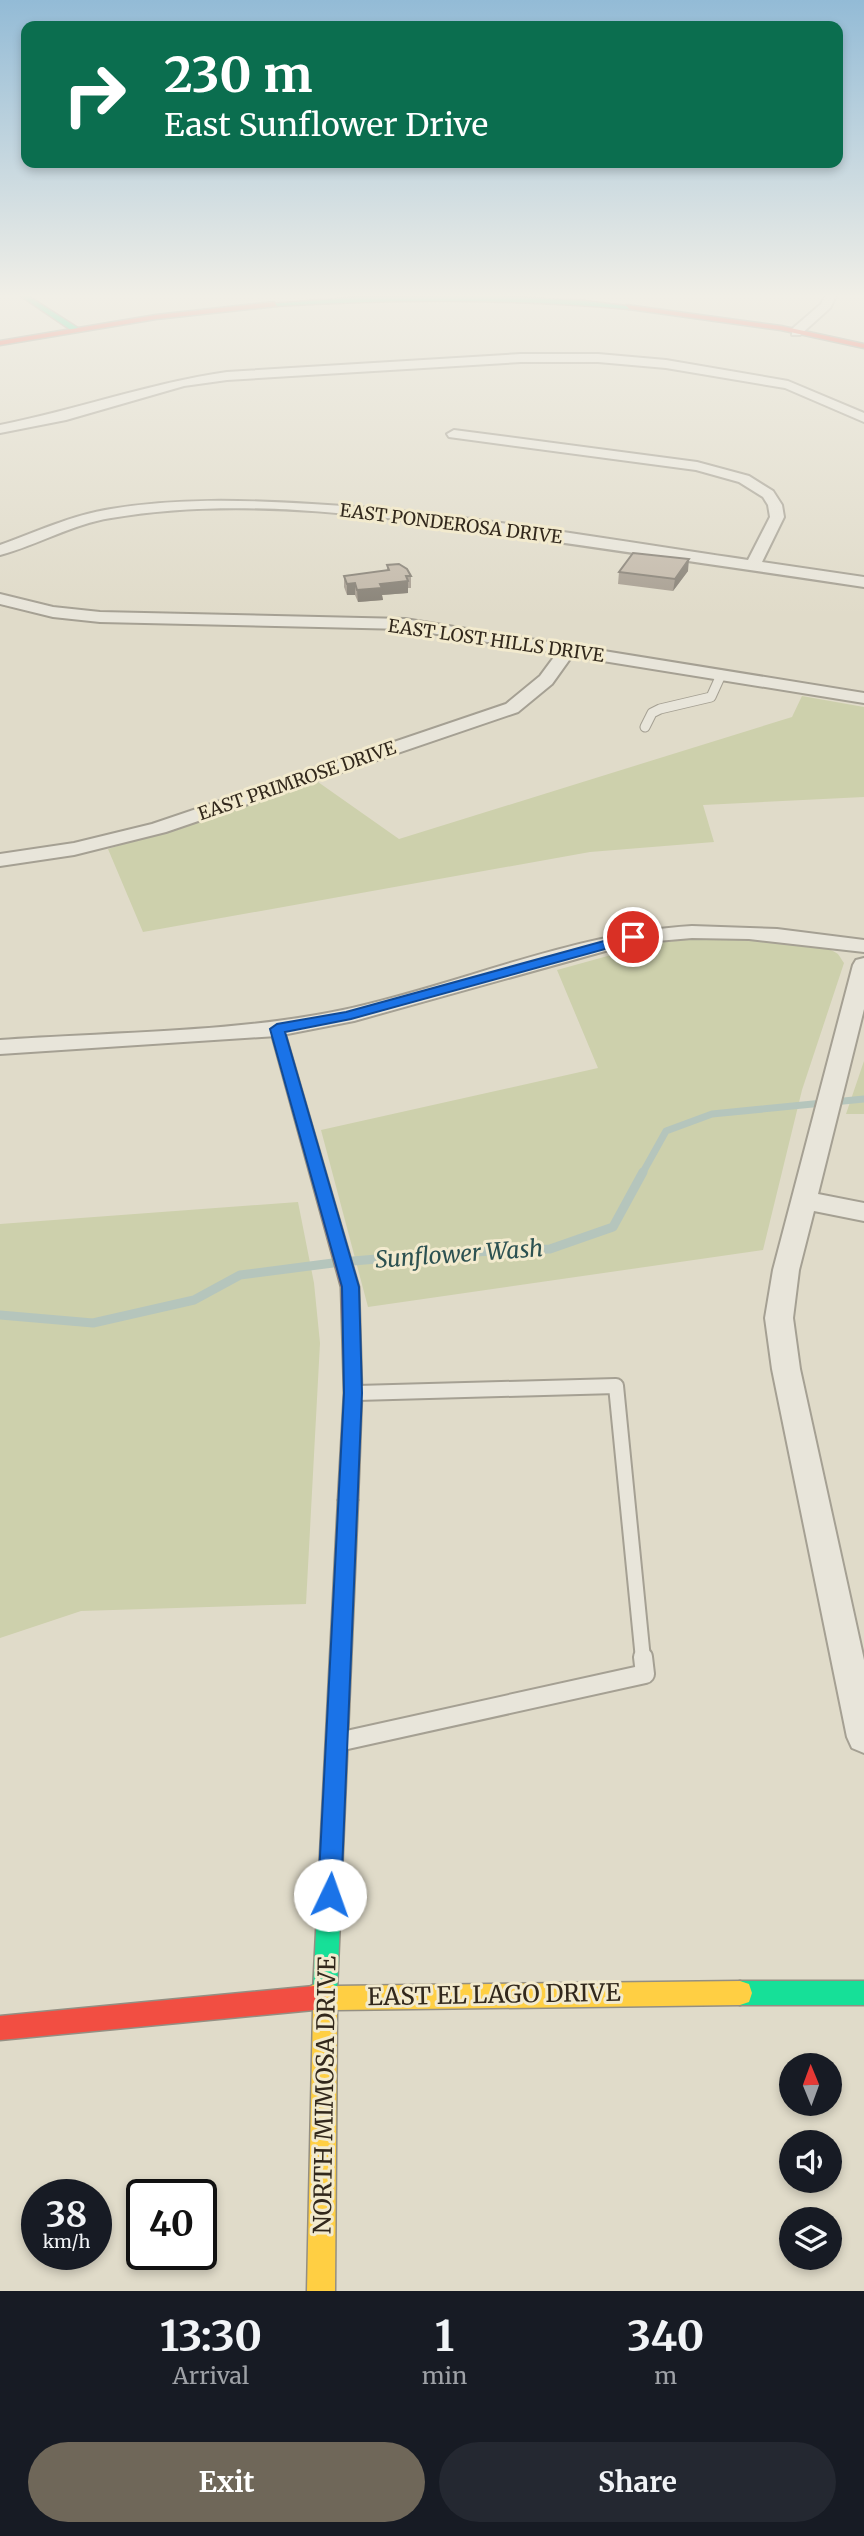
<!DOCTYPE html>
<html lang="en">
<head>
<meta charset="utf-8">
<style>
	body { margin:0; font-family:Merriweather,serif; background:#242831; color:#f1f3f6; height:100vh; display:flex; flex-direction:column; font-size:26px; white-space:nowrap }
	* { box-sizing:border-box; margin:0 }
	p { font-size:23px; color:#9ea1a6 }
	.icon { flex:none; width:38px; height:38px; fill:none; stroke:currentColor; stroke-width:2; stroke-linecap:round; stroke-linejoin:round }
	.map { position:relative; height:2291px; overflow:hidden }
	.side { display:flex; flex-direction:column; background:#171b24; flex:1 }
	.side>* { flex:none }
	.hud { position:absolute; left:21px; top:21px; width:822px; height:147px; border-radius:14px; box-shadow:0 4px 10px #0003; background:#0b6e4f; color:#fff; overflow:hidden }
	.needle { width:46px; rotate:359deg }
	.tools { position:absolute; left:779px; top:2053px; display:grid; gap:14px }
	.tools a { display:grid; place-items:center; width:63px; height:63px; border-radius:50%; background:#171b24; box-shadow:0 4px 10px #0003; font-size:35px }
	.speed { position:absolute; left:21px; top:2179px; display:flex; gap:14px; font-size:35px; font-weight:700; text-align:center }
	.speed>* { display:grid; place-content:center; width:91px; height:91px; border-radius:50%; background:#171b24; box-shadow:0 4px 10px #0003; line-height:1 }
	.speed small { font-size:18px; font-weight:400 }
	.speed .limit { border:4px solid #111; border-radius:10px; background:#fff; color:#111 }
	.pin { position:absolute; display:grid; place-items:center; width:60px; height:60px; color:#fff; margin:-30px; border:4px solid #fff; border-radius:50%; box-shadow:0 2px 7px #0007 }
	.me { position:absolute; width:77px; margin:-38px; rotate:3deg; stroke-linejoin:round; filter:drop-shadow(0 0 5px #0008) }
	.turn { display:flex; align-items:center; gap:24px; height:147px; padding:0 28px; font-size:32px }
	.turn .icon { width:91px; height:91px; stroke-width:2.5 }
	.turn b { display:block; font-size:49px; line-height:60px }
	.eta { display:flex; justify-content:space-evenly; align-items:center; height:119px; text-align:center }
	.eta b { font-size:42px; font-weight:700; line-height:49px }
	.button { display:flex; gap:14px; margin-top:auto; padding:14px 28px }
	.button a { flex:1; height:80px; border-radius:42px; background:#6f6759; color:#fff; font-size:28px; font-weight:700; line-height:80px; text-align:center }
	.button a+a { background:#242831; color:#f1f3f6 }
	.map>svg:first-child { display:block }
</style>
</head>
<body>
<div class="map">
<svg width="864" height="2291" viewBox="0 0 864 2291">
	<rect width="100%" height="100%" fill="#e0dbc9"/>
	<path fill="#cdd0ac" d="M802 696 864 707V797L703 805 714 842 590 852 143 932 108 849 318 782 399 839 792 717Z
		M696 938C724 938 818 938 838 954 839 955 843 962 844 963L802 1090 763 1250 368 1307 321 1130 598 1068 557 970 651 944Z
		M864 1061V1114H846Z
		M298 1202 314 1283 320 1343 306 1604 81 1611 0 1638V1224Z"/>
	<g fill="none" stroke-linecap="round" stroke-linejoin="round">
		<path stroke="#b5c5bc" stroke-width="7" d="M642 1174 666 1131 712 1114 864 1099"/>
		<path stroke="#b5c5bc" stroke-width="9" d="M353 1261 448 1253 550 1249 613 1227 643 1172
			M0 1315 93 1323 194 1300 240 1275 333 1263"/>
		<g stroke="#a5a093" stroke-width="11">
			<path id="lane-far2" d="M645 727 652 713 660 709 711 697 721 675"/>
		</g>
		<g stroke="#a5a093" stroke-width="18">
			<path id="lane-far1" d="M357 1393 616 1386 643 1659"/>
		</g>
		<g stroke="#a5a093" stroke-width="22">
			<path id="lane" d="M347 1740 645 1674 643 1657"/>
		</g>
		<g stroke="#a5a093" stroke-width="4">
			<path id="street" d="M825 296H836L830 308 800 335H792V329L821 304Z
				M521 354H598L666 360 788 381 864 413V422L785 388 666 368 598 362H521L227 380 184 386 66 420 0 433V425C76 410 150 383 227 372Z
				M454 430 697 462 749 476 773 491 782 505 784 517 762 562 864 577V587C750 570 636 553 523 537 390 517 244 495 111 518 72 524 38 545 0 555V545C36 532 72 515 111 509 177 498 245 500 312 504 458 512 603 539 748 560L770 517 768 505 763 497 739 482 696 470 449 437 447 434Z
				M0 594 53 607 100 612 405 619 864 693V703L572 656 552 684 518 712 166 832 74 855 0 866V854L74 843 152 824 506 704 540 676 557 653 405 629 100 622 53 617 0 604Z
				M692 926 777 929 864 940V952L749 939 692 938 634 943 354 1021 277 1036 0 1054V1040C112 1032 233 1033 343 1010 459 985 572 933 692 926Z
				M864 958V1009L818 1194 864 1203V1221L814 1211 799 1270 793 1318 800 1369 864 1660V1753L852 1748 847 1737 772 1369 765 1318 773 1270 853 965 856 960Z"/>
		</g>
		<g stroke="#948f83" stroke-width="3">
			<path id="fast" d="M21 296H28L81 330 74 332Z
				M496 296 585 301 633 307 629 309C510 298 393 299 274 306L270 304 363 297Z
				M348 1492 355 1494 358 1500 337 1991 334 2000 325 2003 316 2000 313 1991 338 1500 341 1494Z
				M740 1981H864V2005H740L731 2002 728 1993 731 1984Z"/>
		</g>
		<g stroke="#948f83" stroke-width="3">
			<path id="slow" d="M325 1979 335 1986 740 1981 749 1984 752 1993 749 2002 740 2005 337 2010 335 2291H307L313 2010 305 2007 302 1998 305 1989Z"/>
		</g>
		<g stroke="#948f83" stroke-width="3">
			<path id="jam" d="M274 302 277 306 156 319 0 345V341L156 315Z
				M626 305 781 326 864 344V348L781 330 629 309Z
				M277 1024 284 1029 359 1287 362 1393 358 1500 355 1506 348 1508 341 1506 338 1500 344 1393 341 1287 270 1029Z
				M314 1986 323 1989 326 1998 323 2007 314 2010 0 2040V2016Z"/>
		</g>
		<use href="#lane-far2" stroke="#e8e5da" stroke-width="9"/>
		<use href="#lane-far1" stroke="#e8e5da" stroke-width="14"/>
		<use href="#lane" stroke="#e8e5da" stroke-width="18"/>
		<use href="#street" fill="#e8e5da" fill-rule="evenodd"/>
		<use href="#fast" fill="#16e098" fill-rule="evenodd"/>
		<use href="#slow" fill="#ffcf43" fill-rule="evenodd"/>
		<use href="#jam" fill="#f24e42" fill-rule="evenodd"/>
	</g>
	<path fill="#a89f92" d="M387 565 411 576V588H408V593L382 595 383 600 358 602 355 595H347L344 587V576L387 571Z
		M688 571 673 591 618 584 619 572Z"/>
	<path fill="#888277" d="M689 559 688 571 673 591 675 579Z
		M408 581V593L382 595 383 600 358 602 357 590 380 584Z
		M355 583V595H347V584Z"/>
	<path fill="#c3b9aa" stroke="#888277" stroke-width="2" d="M633 553 689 559 675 579 619 572Z
		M399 564 407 569 411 576H406L408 581 380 584 382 588 357 590 355 583 347 584 344 576 389 570 387 565Z"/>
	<linearGradient id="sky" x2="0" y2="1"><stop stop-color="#93bbd6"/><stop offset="0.48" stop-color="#f1efe7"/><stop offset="1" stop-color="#f1efe7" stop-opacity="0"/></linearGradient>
	<rect width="864" height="616" fill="url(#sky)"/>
	<path fill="#1a73e8" stroke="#114b97" stroke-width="2" d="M633 933 640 937 638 940 351 1019 285 1032 359 1287 362 1393 341 1895 338 1904 330 1907 321 1904 318 1895 344 1393 342 1287 270 1029 277 1024 346 1012Z"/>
	<g text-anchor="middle" stroke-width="6" stroke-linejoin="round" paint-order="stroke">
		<g font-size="18" fill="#32281c" stroke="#f2eace">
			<text transform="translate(451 524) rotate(7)" y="6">EAST PONDEROSA DRIVE</text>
			<text transform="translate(496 641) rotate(8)" y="6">EAST LOST HILLS DRIVE</text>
			<text transform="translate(297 781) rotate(-19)" y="6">EAST PRIMROSE DRIVE</text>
		</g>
		<g font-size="23" font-style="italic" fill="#2c5151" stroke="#f2eace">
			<text transform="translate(459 1254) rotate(-4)" y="8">Sunflower Wash</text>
		</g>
		<g font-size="24" fill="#32281c" stroke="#f2eace">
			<text transform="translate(494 1995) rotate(-1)" y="8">EAST EL LAGO DRIVE</text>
			<text transform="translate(325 2095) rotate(-89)" y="8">NORTH MIMOSA DRIVE</text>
		</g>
	</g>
</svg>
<div class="tools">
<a><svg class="needle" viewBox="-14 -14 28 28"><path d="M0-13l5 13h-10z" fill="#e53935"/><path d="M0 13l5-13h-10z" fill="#9ea1a6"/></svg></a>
<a><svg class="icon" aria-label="sound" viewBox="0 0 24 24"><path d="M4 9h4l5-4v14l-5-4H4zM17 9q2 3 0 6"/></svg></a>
<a><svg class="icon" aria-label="layers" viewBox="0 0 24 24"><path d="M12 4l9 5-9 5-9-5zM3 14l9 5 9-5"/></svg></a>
</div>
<div class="speed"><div>38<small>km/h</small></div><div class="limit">40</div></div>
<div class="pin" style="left:633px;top:937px;background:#d93025"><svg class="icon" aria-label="arrive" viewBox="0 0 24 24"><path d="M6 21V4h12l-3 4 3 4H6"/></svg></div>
<svg class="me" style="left:330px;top:1895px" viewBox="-20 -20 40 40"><circle r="19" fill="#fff"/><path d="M0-13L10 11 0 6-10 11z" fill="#1a73e8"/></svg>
<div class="hud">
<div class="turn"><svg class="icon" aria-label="right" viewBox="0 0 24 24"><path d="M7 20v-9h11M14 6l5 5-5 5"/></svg><div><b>230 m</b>East Sunflower Drive</div></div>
</div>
</div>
<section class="side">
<div class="eta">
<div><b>13:30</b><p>Arrival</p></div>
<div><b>1</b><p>min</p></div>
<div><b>340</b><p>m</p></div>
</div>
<div class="button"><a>Exit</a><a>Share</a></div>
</section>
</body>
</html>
